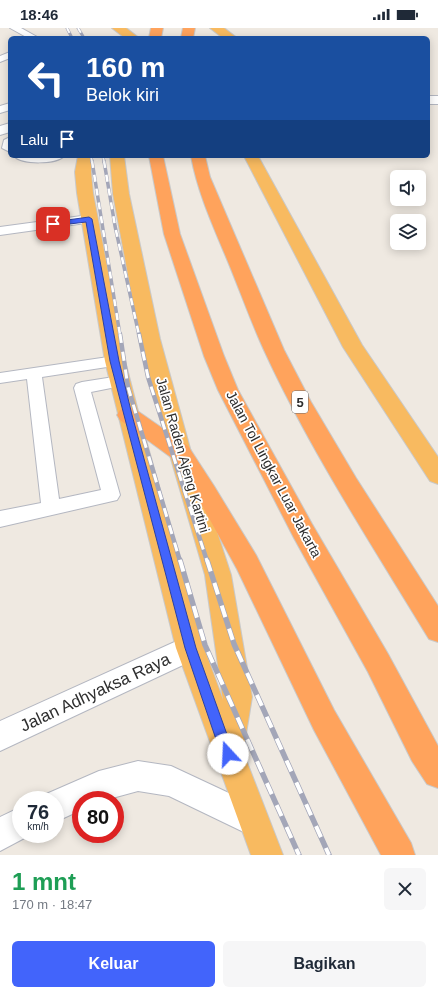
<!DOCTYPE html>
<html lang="id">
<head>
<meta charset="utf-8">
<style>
	body { margin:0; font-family:Arial,sans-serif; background:#f6f6f7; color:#1f2937; height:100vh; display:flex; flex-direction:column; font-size:15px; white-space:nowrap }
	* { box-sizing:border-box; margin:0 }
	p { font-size:13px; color:#747a83 }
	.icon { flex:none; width:22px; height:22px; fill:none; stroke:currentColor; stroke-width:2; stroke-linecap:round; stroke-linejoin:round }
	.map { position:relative; height:827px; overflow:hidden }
	.sheet { display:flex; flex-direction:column; background:#fff; flex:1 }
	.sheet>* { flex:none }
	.hud { position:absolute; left:8px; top:8px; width:422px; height:122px; border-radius:6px; box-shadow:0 2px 10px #0003; background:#1a4fa0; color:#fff; overflow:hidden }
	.tools { position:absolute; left:390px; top:142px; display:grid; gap:8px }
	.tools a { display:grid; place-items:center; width:36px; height:36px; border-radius:6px; background:#fff; box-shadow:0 2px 10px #0003; font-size:20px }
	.speed { position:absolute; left:12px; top:763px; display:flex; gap:8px; font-size:20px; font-weight:700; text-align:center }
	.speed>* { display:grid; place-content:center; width:52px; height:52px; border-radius:50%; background:#fff; box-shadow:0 2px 10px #0003; line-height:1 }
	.speed small { font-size:10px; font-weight:400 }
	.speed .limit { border:6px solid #d22; background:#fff; color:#111 }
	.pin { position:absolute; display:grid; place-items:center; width:34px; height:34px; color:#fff; margin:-17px; border-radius:8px; box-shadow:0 2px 6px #0006 }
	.me { position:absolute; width:44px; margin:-22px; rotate:340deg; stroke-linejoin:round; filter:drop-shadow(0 0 3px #0008) }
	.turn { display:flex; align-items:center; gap:14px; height:84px; padding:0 12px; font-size:18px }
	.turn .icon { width:52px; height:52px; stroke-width:2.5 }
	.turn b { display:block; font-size:28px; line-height:34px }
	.then { display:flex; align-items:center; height:38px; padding:0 12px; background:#0003; gap:8px; font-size:15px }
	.round { display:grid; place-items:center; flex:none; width:42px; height:42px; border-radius:6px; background:#f6f6f7 }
	.summary { display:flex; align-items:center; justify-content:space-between; height:68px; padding:0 12px }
	h1 { font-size:24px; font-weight:600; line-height:30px; color:#1e9e55 }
	.action { display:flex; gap:8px; margin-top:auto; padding:8px 12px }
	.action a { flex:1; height:46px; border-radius:6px; background:#4264fb; color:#fff; font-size:16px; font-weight:600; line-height:46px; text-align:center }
	.action a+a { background:#f6f6f7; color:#1f2937 }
	.status { display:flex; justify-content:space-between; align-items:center; height:28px; padding:0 20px; background:#fff; direction:ltr }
	.status svg { height:11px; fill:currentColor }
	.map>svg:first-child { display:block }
</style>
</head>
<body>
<div class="status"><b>18:46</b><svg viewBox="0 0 49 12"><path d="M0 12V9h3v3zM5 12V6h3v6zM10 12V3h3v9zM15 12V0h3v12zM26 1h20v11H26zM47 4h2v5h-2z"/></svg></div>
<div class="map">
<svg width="438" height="827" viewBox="0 0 438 827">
	<rect width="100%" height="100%" fill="#efe9e1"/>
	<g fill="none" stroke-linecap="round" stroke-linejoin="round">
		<g stroke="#b4b7c1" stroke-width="2">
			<path id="service" d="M10 0H21L39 10H28Z
				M10 24V30L0 34V28Z
				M10 75V82L0 85V78Z
				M10 109V124L2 120 4 112Z
				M14 128H64C57 136 22 137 14 128Z
				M89 187 93 188 95 191 93 194 0 207V199Z
				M115 328 120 329 123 333 120 337 42 349 59 471 101 462 74 360 76 356 82 354 120 348 126 349 128 353 126 357 91 364 120 467 117 472 0 499V483L41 475 27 351 0 355V345Z"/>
		</g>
		<g stroke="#b4b7c1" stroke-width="2">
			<path id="minor" d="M428 68H438V76H428Z
				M10 95V104L0 107V98Z"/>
		</g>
		<g stroke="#b4b7c1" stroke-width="2">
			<path id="secondary" d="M190 607 200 611 204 620 200 629 0 723V693Z
				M138 733 171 738 263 781 268 792 263 803 252 808 169 768 138 763 105 772H81V782L55 794V772H42L44 767 99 743Z
				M21 779V806H32L0 823V789Z"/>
		</g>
		<g stroke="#c9c9c9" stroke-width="2">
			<path id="trunk" d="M112 0H126L139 10H125Z
				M210 0H224L237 10H223Z
				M78 128H92L91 144 93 165 125 333 139 387 204 620 223 672 205 547 169 424 140 311 113 166 110 128H124L129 166 160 311 191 424 231 547 252 669 243 724 283 827H251L176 620 105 333 77 165 75 144Z
				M244 128H258L362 317 438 429V456L430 453 343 319Z"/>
		</g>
		<g stroke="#c9c9c9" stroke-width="2">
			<path id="motorway" d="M151 0H163L161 10H149Z
				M183 0H195L193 10H181Z
				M149 128H163L180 206 224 328 238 362 312 496 388 626 438 718V760L427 756 412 733 368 644 294 510 218 362 204 328 164 206Z
				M191 128H205L210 149 284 322 311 374 356 450 438 578V614L429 611C372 517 310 422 264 322 252 296 242 268 231 241 216 204 198 167 191 128Z
				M128 379 136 382 188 418 214 458 256 527 334 682 411 815 415 827H381L314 702 237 541 198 470 172 430 120 392 117 387 120 382Z"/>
		</g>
		<use href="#service" fill="#fff" fill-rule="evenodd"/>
		<use href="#minor" fill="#fff" fill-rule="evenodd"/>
		<use href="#secondary" fill="#fff" fill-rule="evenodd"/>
		<use href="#trunk" fill="#f8ba60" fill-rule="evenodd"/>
		<use href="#motorway" fill="#ffa35c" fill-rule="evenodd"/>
		<g stroke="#a3a6b8" stroke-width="3">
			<path id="rail-far3" d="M67 0 72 10
				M78 0 84 10
				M91 128 92 134
				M103 128 104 134"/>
		</g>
		<g stroke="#a3a6b8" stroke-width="3.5">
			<path id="rail-far2" d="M92 133 120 307
				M104 133 115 198 139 307"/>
		</g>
		<g stroke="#a3a6b8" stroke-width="4.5">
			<path id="rail-far1" d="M120 306 128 359 180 533
				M139 306 148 349 207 533"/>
		</g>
		<g stroke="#a3a6b8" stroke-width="5.5">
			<path id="rail" d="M180 532 205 617 299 827
				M207 532 234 616 329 827"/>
		</g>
		<use href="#rail-far3" stroke="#fff" stroke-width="2" stroke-dasharray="5.5" stroke-linecap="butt"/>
		<use href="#rail-far2" stroke="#fff" stroke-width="2.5" stroke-dasharray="7" stroke-linecap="butt"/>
		<use href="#rail-far1" stroke="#fff" stroke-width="3" stroke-dasharray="9" stroke-linecap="butt"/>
		<use href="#rail" stroke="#fff" stroke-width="4" stroke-dasharray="12" stroke-linecap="butt"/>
	</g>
	<path fill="#4264fb" stroke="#2b41a3" d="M89 189 92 191 119 333 132 387 196 620 234 726 232 730 228 732 223 730 221 726 185 620 124 387 110 333 86 194 53 198 49 196 53 194Z"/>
	<g text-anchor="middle" stroke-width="3.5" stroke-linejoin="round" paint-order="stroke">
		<rect fill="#fff" stroke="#6d6d6d" stroke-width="1" x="292" y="363" width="16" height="22" rx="3"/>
		<g font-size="13" font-weight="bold" fill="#2e2e2e">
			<text x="300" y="379">5</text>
		</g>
		<g font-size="14" fill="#2e2e2e" stroke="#fff">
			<text transform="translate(183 427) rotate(74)" y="5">Jalan Raden Ajeng Kartini</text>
			<text transform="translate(274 446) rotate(62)" y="5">Jalan Tol Lingkar Luar Jakarta</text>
		</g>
		<g font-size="17" fill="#2e2e2e" stroke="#fff">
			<text transform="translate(95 664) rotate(-25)" y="6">Jalan Adhyaksa Raya</text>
		</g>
	</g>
</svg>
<div class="tools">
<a><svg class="icon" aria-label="sound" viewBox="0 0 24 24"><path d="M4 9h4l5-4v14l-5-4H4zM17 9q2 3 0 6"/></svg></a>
<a><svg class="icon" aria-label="layers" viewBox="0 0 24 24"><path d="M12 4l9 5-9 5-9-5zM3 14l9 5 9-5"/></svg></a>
</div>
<div class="speed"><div>76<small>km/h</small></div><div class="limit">80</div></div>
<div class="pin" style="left:53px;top:196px;background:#d93025"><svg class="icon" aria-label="arrive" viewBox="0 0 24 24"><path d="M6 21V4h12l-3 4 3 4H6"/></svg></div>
<svg class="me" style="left:228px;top:726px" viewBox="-20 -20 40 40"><circle r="19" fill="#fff"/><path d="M0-13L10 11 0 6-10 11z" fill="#4264fb"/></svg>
<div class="hud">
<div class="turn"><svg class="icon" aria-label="left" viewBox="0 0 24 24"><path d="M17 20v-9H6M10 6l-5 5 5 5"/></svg><div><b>160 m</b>Belok kiri</div></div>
<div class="then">Lalu<svg class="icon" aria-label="arrive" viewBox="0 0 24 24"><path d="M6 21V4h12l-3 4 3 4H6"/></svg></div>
</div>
</div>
<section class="sheet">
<div class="summary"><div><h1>1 mnt</h1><p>170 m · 18:47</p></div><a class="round"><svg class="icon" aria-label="close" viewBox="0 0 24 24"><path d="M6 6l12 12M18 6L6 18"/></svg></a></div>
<div class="action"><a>Keluar</a><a>Bagikan</a></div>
</section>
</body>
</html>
